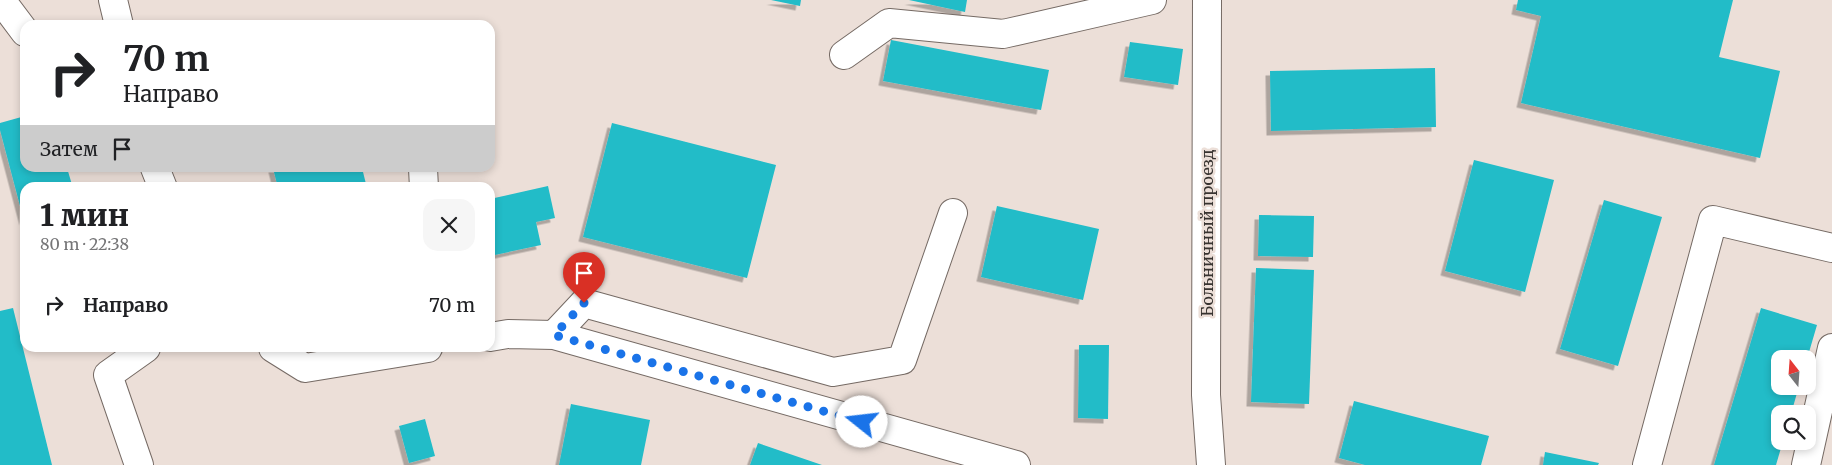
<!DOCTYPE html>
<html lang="ru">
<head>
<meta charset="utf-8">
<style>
	body { margin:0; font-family:Merriweather,serif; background:#f6f6f6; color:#202124; height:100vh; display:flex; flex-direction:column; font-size:19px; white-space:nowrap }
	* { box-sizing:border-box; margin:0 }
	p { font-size:16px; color:#757577 }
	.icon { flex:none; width:28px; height:28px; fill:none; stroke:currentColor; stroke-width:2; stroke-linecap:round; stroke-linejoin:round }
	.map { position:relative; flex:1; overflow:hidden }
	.panel { position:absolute; left:20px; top:182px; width:475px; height:170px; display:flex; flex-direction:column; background:#fff; border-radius:15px; box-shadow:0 2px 8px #0003 }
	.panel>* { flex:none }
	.guide { position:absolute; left:20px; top:20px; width:475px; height:152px; border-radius:15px; box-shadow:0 2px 8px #0003; background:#fff; color:#202124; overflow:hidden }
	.needle { width:32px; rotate:343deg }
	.buttons { position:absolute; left:1771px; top:350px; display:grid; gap:10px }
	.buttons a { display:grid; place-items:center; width:45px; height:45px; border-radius:10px; background:#fff; box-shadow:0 2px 8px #0003; font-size:25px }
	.pin { position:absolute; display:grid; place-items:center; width:42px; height:42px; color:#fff; margin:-51px -21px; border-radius:50% 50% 50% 0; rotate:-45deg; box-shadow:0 0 5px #0007 }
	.pin .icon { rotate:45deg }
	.me { position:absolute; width:55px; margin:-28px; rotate:286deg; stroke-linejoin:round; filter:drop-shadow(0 0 4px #0008) }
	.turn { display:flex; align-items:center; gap:18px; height:105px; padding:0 20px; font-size:22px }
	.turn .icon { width:65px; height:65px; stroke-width:2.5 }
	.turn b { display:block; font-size:35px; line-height:42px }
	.then { display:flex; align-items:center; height:48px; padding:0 20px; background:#0003; gap:10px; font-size:19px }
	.round { display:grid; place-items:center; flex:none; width:52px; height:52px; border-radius:15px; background:#f6f6f6 }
	.summary { display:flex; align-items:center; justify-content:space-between; height:85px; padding:0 20px }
	h1 { font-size:30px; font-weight:800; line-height:38px }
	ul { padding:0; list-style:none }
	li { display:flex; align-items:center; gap:15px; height:75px; padding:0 20px }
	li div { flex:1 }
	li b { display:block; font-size:19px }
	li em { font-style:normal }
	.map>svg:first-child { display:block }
</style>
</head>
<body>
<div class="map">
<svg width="1832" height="465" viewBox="0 0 1832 465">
	<defs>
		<filter id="shadow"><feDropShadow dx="-4.5" dy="4.5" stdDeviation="0" flood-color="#0004"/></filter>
	</defs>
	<rect width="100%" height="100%" fill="#ecdfd8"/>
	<path fill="#21bcc8" filter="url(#shadow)" d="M771 0H801L800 6Z
		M909 0H967L965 12Z
		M1518 0H1733L1719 57 1780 71 1760 158 1521 103 1541 16 1516 10Z
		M891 40 1049 70 1041 110 883 81Z
		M1130 42 1183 49 1178 85 1124 77Z
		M1435 68 1436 127 1271 131 1270 71Z
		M25 116V168H67L73 188H25L24 221 0 130V123Z
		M612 123 776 165 747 278 583 237Z
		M1474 160 1554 180 1525 292 1445 271Z
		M273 168H362L367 188H278Z
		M548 186 555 218 536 222 541 245 490 256V199Z
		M1604 200 1662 217 1618 366 1560 349Z
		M997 206 1099 229 1083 300 981 277Z
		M1259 215 1314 216 1313 257 1258 256Z
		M1256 268 1314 270 1309 404 1251 402Z
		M13 308 52 465H0V311Z
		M1761 308 1817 325 1807 359H1780V386H1799L1791 414H1780V441H1783L1776 465H1714Z
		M1079 345H1109L1108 419 1078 418Z
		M1354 401 1489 436 1481 465H1365L1339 458Z
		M571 404 650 420 641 465H559Z
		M425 419 435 456 409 463 399 426Z
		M758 443 822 465H750Z
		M1545 452 1599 463 1598 465H1543Z"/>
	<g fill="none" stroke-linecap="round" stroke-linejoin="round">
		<g stroke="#756a64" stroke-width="30">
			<path id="minor" d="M1 0 25 32
				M113 0 119 25
				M1207 0 1206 395 1211 465
				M844 55 889 23 1003 34 1152 0
				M155 168 163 188
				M423 168 424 188
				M554 335 584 303 833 372 902 360 953 213
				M490 337 508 334 554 335 1016 465
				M273 348 305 368 428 348
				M139 465 108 375 146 348
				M1647 465 1713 220 1832 248
				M1806 465 1832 348"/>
		</g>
		<use href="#minor" stroke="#fff" stroke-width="28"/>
	</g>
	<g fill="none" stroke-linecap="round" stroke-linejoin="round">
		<path stroke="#1a73e8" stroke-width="9" stroke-dasharray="0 16.2" d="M584 303 554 335 862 422"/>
	</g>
	<g text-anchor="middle" stroke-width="5" stroke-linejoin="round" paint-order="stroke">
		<g font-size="16" fill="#373330" stroke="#ecdfd8">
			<text transform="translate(1207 233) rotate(-90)" y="6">Больничный проезд</text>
		</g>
	</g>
</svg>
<div class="buttons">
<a><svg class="needle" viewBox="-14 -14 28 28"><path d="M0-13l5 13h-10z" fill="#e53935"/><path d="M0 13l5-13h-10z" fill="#757577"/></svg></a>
<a><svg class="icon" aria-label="search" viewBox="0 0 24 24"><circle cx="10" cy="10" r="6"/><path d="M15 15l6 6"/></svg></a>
</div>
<div class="pin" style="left:584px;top:303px;background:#d93025"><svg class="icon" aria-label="arrive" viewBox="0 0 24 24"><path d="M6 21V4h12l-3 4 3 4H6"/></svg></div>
<svg class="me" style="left:862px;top:422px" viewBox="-20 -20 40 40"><circle r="19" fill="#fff"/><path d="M0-13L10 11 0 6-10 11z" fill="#1a73e8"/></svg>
<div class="guide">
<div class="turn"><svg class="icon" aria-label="right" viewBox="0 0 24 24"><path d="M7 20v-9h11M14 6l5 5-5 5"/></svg><div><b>70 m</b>Направо</div></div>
<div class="then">Затем<svg class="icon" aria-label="arrive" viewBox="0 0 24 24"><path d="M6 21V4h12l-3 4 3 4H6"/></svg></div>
</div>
<section class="panel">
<div class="summary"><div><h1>1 мин</h1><p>80 m · 22:38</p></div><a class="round"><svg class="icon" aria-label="close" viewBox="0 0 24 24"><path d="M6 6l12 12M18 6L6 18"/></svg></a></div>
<ul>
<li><svg class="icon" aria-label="right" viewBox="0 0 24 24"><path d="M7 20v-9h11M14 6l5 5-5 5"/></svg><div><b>Направо</b></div><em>70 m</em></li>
</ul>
</section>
</div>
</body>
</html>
